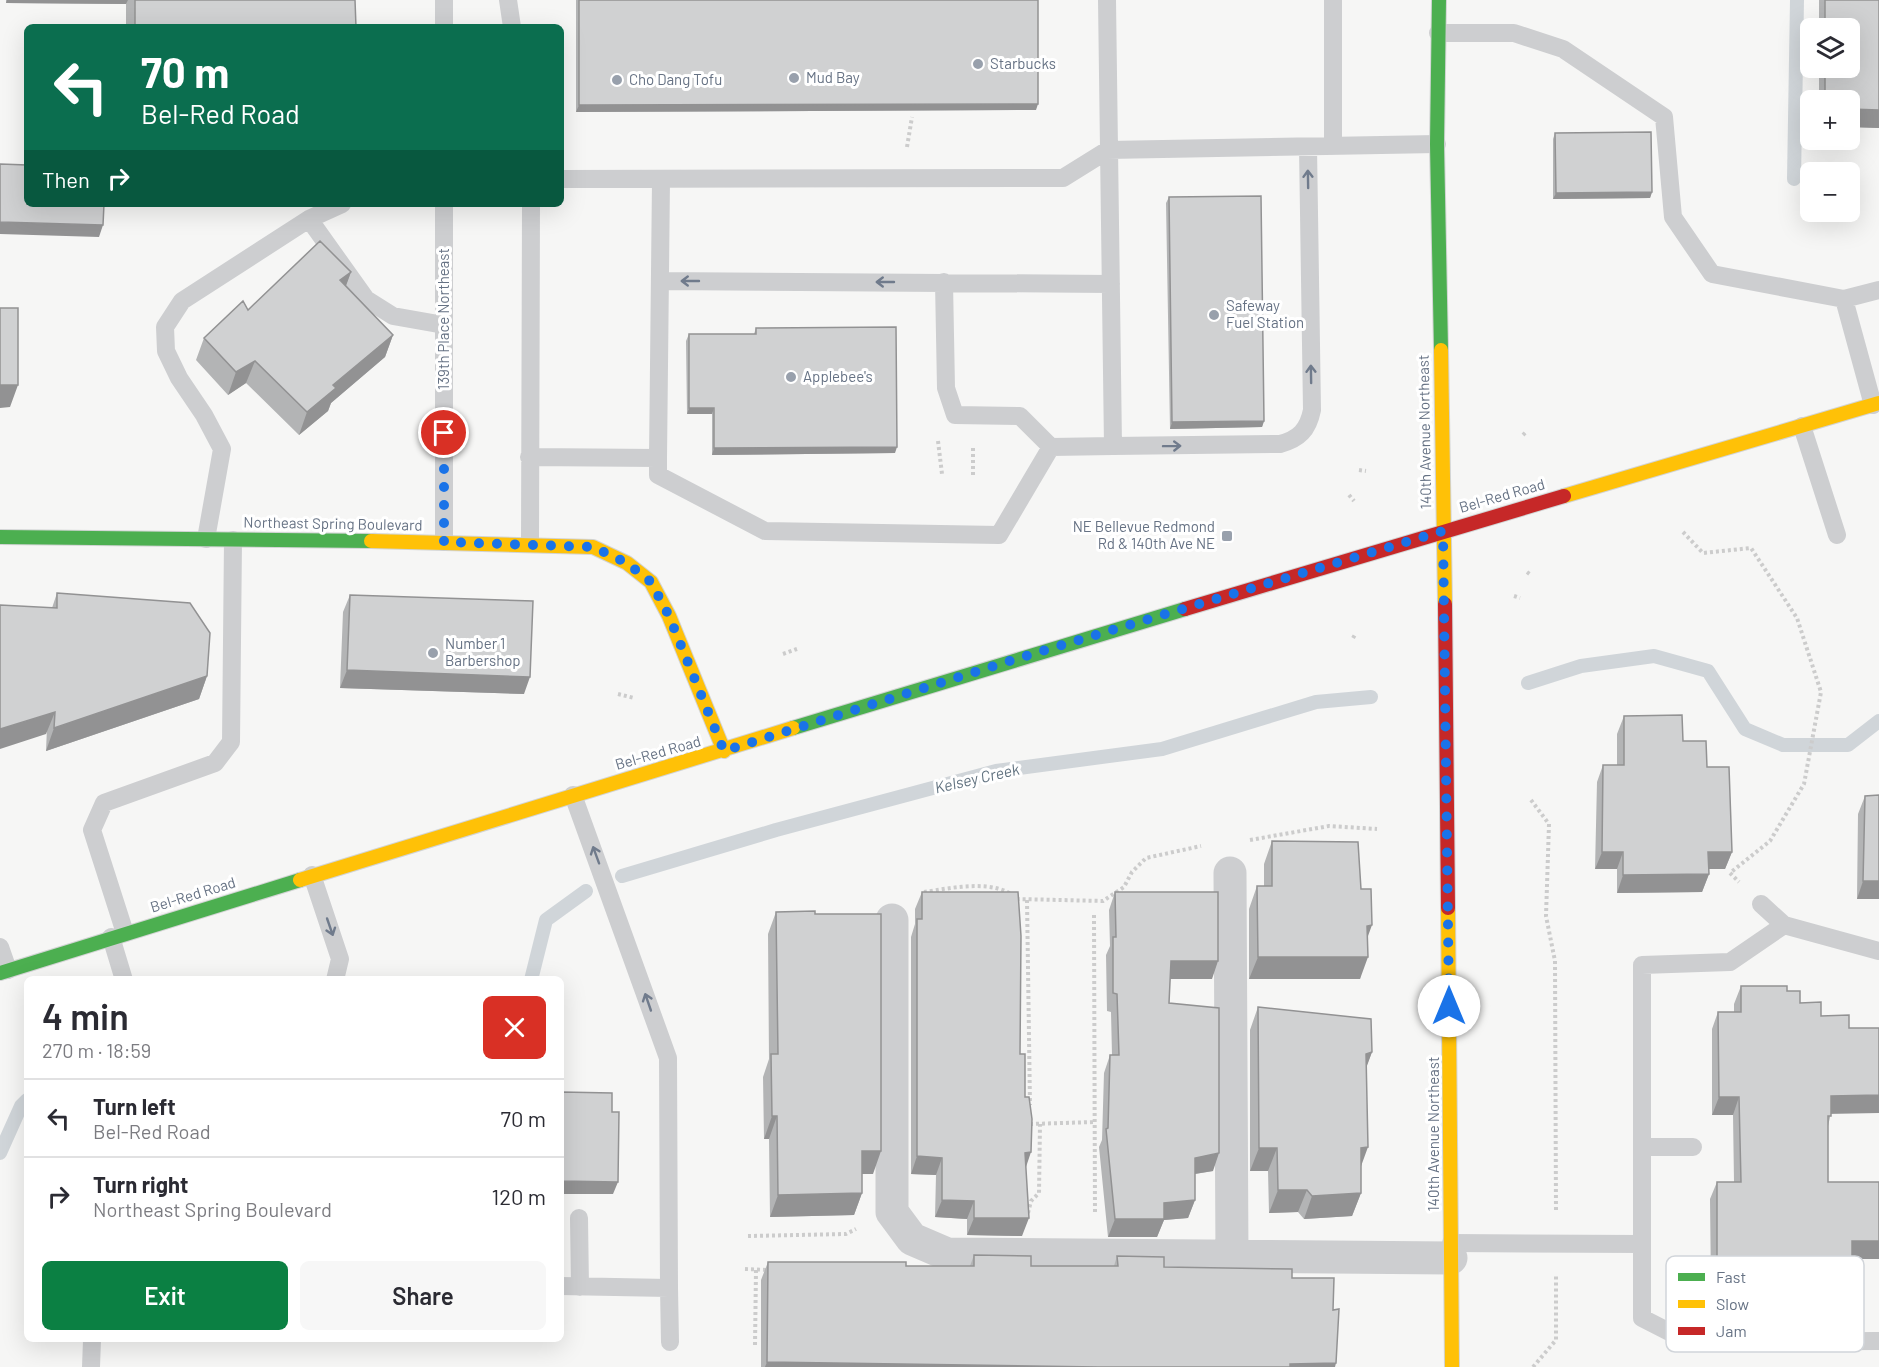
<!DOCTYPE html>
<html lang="en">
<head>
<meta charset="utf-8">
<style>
	body { margin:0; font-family:Barlow,sans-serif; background:#f7f7f7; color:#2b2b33; height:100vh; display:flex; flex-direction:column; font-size:22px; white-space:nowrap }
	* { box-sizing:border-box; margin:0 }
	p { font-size:20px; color:#7c7c81 }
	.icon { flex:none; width:33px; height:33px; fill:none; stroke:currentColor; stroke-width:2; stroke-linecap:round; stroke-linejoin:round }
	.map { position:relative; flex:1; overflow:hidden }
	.panel { position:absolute; left:24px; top:976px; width:540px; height:366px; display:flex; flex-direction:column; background:#fff; border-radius:9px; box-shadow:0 6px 24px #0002 }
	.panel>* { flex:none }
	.guide { position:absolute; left:24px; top:24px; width:540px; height:183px; border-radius:9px; box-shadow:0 6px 24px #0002; background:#0b6e4f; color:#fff; overflow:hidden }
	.fabs { position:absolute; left:1800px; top:18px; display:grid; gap:12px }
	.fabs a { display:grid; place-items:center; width:60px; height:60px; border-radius:9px; background:#fff; box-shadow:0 6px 24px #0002; font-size:30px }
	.pin { position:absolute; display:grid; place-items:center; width:51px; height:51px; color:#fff; margin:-26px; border:3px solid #fff; border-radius:50%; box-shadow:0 2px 6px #0007 }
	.me { position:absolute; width:66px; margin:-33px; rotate:0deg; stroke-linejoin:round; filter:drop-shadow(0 0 4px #0008) }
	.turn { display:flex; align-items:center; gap:21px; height:126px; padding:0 18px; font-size:27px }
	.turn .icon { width:78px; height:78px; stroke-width:2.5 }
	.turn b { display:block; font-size:42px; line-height:51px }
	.then { display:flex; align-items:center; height:57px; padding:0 18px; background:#0003; gap:12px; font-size:22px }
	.round { display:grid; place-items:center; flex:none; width:63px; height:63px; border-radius:9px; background:#f7f7f7 }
	.headline { display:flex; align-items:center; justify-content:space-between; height:102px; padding:0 18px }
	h1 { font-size:36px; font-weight:600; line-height:45px }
	.button { display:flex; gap:12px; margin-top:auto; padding:12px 18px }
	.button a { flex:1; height:69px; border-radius:9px; background:#0b8043; color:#fff; font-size:24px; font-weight:600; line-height:69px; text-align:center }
	.button a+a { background:#f7f7f7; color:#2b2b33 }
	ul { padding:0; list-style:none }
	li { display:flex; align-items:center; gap:18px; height:78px; padding:0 18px; border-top:2px solid #e1e1e2 }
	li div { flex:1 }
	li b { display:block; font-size:22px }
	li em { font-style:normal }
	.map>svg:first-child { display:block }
</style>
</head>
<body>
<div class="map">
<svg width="1879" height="1367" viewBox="0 0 1879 1367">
	<rect width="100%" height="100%" fill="#f6f6f5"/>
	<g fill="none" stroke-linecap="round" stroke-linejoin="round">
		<path stroke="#d0d5d9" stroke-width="14" d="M1794 179 1797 0
			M1528 683 1581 666 1654 656 1708 671 1745 729 1783 745H1848L1879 721
			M622 876 776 830 996 771 1162 749 1316 702 1371 697
			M531 980 546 920 586 891
			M0 1153 21 1106 27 1100"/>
		<g stroke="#d2d4d4" stroke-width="16">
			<path id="fast" d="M1439 0 1437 144 1441 350
				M0 537 371 541
				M793 728 1185 609
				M0 973 300 880"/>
		</g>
		<g stroke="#d2d4d4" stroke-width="16">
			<path id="slow" d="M1441 350 1445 604
				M1564 496 1879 403
				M371 541 593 547 627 563 651 582 669 616 724 751
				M300 880 793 728
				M1448 908 1452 1367"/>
		</g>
		<g stroke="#d2d4d4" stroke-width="16">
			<path id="jam" d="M1445 604 1448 908
				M1185 609 1564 496"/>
		</g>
		<path stroke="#ccc" stroke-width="4" stroke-dasharray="3 3" stroke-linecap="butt" d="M907 147 912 117
			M1523 435 1526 432
			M938 441 942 474
			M973 448V476
			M1359 470 1366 471
			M1349 495 1354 501
			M1683 532 1703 553 1751 548 1797 618 1821 692 1804 784 1770 841 1730 873 1739 882
			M1527 572 1531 575
			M1514 596 1520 598
			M1353 638 1356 633
			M783 654 797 649
			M618 694 634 698
			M1531 800 1549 824 1546 916 1555 961 1556 1212
			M1250 840 1329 826 1377 829
			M924 892C952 888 996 878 1017 899L1103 901 1124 887 1132 872 1146 858 1201 846
			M1027 900 1030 1105
			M1094 915 1095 1215
			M1030 1124 1095 1122
			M1028 1213 1031 1201 1039 1193 1040 1124
			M748 1236 846 1234 856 1229
			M745 1269 769 1270
			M755 1345 756 1270
			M1533 1367 1556 1340V1274"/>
		<path stroke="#cdced0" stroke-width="18" d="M444 0V27
			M508 0 512 27
			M1438 33H1514L1563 49 1664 117 1673 217 1712 274 1844 299
			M1333 146V0
			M561 179 1063 178 1108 150 1437 144
			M444 204V542
			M309 219 366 299 393 316 444 325
			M660 281 1111 284
			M944 282 946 388 955 415 1020 416 1051 447
			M1873 405 1844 299 1879 290
			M1802 426 1837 535
			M1113 446 1280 444C1299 439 1308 430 1312 410L1308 147
			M529 457 658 458V475L765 531 999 535 1051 447 1113 446 1107 0
			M658 458 661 180
			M206 539 222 449 204 415 179 378 166 351 165 327 182 301 309 219 342 204
			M530 543 531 204
			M312 875 340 959 335 980
			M1761 904 1784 925
			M125 933 92 830 104 803 215 763 231 742 233 540
			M111 937 124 980
			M0 947 8 970
			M1879 951 1784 925 1730 962 1642 965V1318L1689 1342 1879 1341
			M1644 1147H1693
			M579 1218 580 1287
			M1451 1243 1642 1244
			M561 1286 669 1288 668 1058 573 795
			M669 1288 670 1342
			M91 1367 92 1340"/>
		<path stroke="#cdced0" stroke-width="33" d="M1230 873 1232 1257
			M892 920V1212L912 1239 947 1254 1451 1258"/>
		<use href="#fast" stroke="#4caf50" stroke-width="14"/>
		<use href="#slow" stroke="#ffc107" stroke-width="14"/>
		<use href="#jam" stroke="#c62828" stroke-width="14"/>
	</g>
	<path fill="#b3b4b5" d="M6 0H355L356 27H126V4L6 3Z
		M576 0H1038L1036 110 576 112Z
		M1819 0H1879V128L1850 127V100H1819V68H1850V28H1819Z
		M1555 133 1652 192 1650 198 1553 199V139Z
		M1169 197 1264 421 1262 427 1170 429 1166 203Z
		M351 272 346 285 393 335 385 357 331 403 328 411 299 435 246 383 228 395 196 360 204 338 248 310Z
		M756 328 895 453 712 455V414H687L686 341 689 334H754Z
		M57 593 207 676 199 699 46 751 52 608Z
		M350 595 524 694 340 688 343 612Z
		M1624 716 1683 741 1707 767 1732 852 1725 869H1708L1709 874 1702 892 1617 893V869H1595L1597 782 1603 765H1617V734Z
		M1865 796 1879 899H1857L1858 814Z
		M1272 841 1361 889 1368 936 1360 979H1249V909L1257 886H1264V864Z
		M922 892 1020 1054 1025 1097 1026 1167 1022 1236 967 1235V1219L935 1217 936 1175 911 1174V937L915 924V909Z
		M1115 892 1212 979H1170L1169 1003 1213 1171 1195 1174V1200L1188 1218 1164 1220 1157 1237H1108L1099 1147 1102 1140 1104 1073 1110 1055H1112L1111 1012 1107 1011 1106 955 1110 946 1109 910Z
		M776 912 815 914 873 1174H862V1193L854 1215 770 1217 769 1139H764L763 1077 769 1059 768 934Z
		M1741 986 1787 991 1800 1003 1821 1016 1849 1028H1879V1113H1831L1828 1126V1182L1879 1259H1852V1264L1845 1282H1826V1287L1819 1305H1796L1793 1313 1761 1314V1307H1734V1284H1711L1710 1199 1717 1182H1734L1733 1115H1712V1029L1718 1012H1734V1004Z
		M1258 1007 1372 1052 1366 1067 1361 1168V1193L1352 1216 1304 1219 1298 1212 1269 1213 1268 1171H1250V1030Z
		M974 1255 1031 1266H1114L1117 1256 1164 1267 1292 1278 1333 1310 1335 1367H761V1280L768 1262 906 1266H970Z"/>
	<path fill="#929293" d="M7 0H128L126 4 6 3Z
		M1038 104 1036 110 576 112 579 105Z
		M1850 109 1879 110V128L1850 127Z
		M1652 192 1650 198 1553 199 1556 193Z
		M0 222 103 225 99 237 0 234Z
		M351 272 343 294 340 280Z
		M393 335 385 357 331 403 328 411 299 435 307 412 333 385Z
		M255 361 246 383 228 395 236 372Z
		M0 385H18L10 407 0 408Z
		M689 408H714L712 414H687Z
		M1264 421 1262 427 1170 429 1172 422Z
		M897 447 895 453 712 455 714 448Z
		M347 670 530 677 524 694 340 688Z
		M207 676 199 699 46 751 54 728Z
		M55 712 46 734 0 749V729Z
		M1602 852H1623L1617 869H1595Z
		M1708 852H1732L1725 869H1702Z
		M1709 874 1702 892 1617 893 1623 875Z
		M1863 881H1879V899H1857Z
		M1372 925 1364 947 1367 926Z
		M1258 957H1368L1360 979H1249Z
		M1171 961H1218L1212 979H1165Z
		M1372 1052 1364 1074 1366 1054Z
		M1879 1095V1113L1825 1114 1831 1096Z
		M1719 1097H1739L1733 1115H1712Z
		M772 1116H777L769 1139H764Z
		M1368 1147 1360 1169 1361 1148Z
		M1259 1148H1277L1268 1171H1250Z
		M862 1151H881L873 1174H853Z
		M1031 1152 1025 1170V1153Z
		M1219 1153 1213 1171 1188 1175 1195 1158Z
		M917 1156 942 1158 936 1175 911 1174Z
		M561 1181 618 1182 613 1194H561Z
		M1278 1190H1307L1298 1212 1269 1213Z
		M862 1193 854 1215 770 1217 778 1195Z
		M1361 1193 1352 1216 1304 1219 1312 1196Z
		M942 1200 974 1201 967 1219 935 1217Z
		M1195 1200 1188 1218 1164 1220 1157 1237H1108L1115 1219 1164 1203Z
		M974 1218H1029L1022 1236 967 1235Z
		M1852 1241H1879V1259H1845Z
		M1826 1264H1852L1845 1282H1819Z
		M1717 1267H1740L1734 1284H1711Z
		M1799 1287H1826L1819 1305H1796L1793 1313 1761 1314 1767 1296Z
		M1740 1289H1767L1761 1307H1734Z
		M767 1362 1099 1367H765Z
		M1336 1363 1335 1367H1289L1290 1364Z"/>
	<path fill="#d0d1d2" stroke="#929293" stroke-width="1.5" d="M135 0H355L356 27H135Z
		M579 0H1038V104L579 105Z
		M1825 0H1879V110L1850 109V100H1825V68H1850V28H1825Z
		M1651 132 1652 192 1556 193 1555 133Z
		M0 164 27 165V204H104L103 225 0 222Z
		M1261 196 1264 421 1172 422 1169 197Z
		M320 241 351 272 340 280 393 335 333 385 336 388 307 412 255 361 236 372 204 338 243 301 248 310Z
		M0 308H18V385H0Z
		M896 327 897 447 714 448V408H689V334H756V328Z
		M57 593 190 603 210 633 207 676 54 728 55 712 0 729V605L57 608Z
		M350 595 533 601 530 677 347 670Z
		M1682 715 1683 741H1706L1707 767H1729L1732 852H1708L1709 874 1623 875V852H1602L1603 765H1624V716Z
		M1879 795V881H1863L1865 796Z
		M1272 841 1358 842 1361 889H1371L1372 925 1367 926 1368 957H1258L1257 886H1272Z
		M922 892H1018L1021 936 1020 1054H1025V1097H1029L1032 1119 1031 1152 1025 1153 1029 1218H974V1201L942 1200V1158L917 1156V919H922Z
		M1115 892H1218V961H1171L1169 1003 1219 1008V1153L1195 1158V1200L1164 1203V1219H1115L1106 1129 1108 1128 1110 1055H1119L1117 994 1113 993V937H1116Z
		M815 911V914H881V1151H862V1193L778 1195 777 1116H772L771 1054H778L776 912Z
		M1741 986H1787V991H1800V1003L1821 1002V1016L1849 1015V1028H1879V1095L1831 1096V1116H1828V1182H1879V1241H1852V1264H1826V1287H1799V1296H1767V1289H1740V1267H1717V1182H1741L1739 1097H1719L1718 1012H1741Z
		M1258 1007 1371 1019 1372 1052 1366 1054 1368 1147 1361 1148V1193L1312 1196 1307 1190H1278L1277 1148H1259Z
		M561 1092 612 1093V1112H619L618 1182 561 1181Z
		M974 1255 1031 1256V1266H1118L1117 1256 1164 1257V1267L1292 1269V1278H1334L1333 1310 1339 1309 1336 1363 1290 1364V1367H1098L767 1362 768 1262H906V1266H974Z"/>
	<defs><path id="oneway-shaft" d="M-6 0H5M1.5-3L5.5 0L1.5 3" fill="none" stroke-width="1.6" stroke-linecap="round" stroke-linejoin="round" transform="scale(1.5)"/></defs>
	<g stroke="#707b8c">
		<use href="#oneway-shaft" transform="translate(1308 179) rotate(-91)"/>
		<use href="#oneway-shaft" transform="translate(690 281) rotate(-180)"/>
		<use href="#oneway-shaft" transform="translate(885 282) rotate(-180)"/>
		<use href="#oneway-shaft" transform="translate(1311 374) rotate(-91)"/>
		<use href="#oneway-shaft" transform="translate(1172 446) rotate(-1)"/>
		<use href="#oneway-shaft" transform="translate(596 855) rotate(-110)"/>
		<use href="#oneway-shaft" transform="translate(330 927) rotate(71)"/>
		<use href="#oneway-shaft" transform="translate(648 1002) rotate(-109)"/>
	</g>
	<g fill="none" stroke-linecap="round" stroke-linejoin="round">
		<path stroke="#1a73e8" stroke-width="10" stroke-dasharray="0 18" d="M444 433V542L593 547 627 563 651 582 669 616 724 751 1029 655 1443 531 1449 1006"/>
	</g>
	<g fill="#98a0ac" stroke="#fff" stroke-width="2">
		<circle cx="978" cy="64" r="6"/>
		<circle cx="794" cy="78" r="6"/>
		<circle cx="617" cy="80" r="6"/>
		<circle cx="1214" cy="315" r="6"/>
		<circle cx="791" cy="377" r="6"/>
		<rect x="1221" y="530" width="12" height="12" rx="3"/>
		<circle cx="433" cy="653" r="6"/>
	</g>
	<g text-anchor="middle" stroke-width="6" stroke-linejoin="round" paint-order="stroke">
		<g font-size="15" fill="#667284" stroke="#fff" text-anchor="start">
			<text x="990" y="69">Starbucks</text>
			<text x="806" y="83">Mud Bay</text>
			<text x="629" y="85">Cho Dang Tofu</text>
			<text x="1226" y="311">Safeway<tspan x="1226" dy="17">Fuel Station</tspan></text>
			<text x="803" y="382">Applebee's</text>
			<text x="1215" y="532" text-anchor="end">NE Bellevue Redmond<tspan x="1215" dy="17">Rd &amp; 140th Ave NE</tspan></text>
			<text x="445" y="649">Number 1<tspan x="445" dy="17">Barbershop</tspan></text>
		</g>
		<g font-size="15" fill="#667284" stroke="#fff">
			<text transform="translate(444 319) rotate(-90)" y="5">139th Place Northeast</text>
			<text transform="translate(1425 432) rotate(-91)" y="5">140th Avenue Northeast</text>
			<text transform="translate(1502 496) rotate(-16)" y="5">Bel-Red Road</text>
			<text transform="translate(333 524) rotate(1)" y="5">Northeast Spring Boulevard</text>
			<text transform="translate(658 753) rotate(-16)" y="5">Bel-Red Road</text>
			<text transform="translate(193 895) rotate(-17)" y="5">Bel-Red Road</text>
			<text transform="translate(1434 1134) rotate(-90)" y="5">140th Avenue Northeast</text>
		</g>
		<g font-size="16" font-style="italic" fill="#627380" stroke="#fff">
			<text transform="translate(977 778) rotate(-13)" y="6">Kelsey Creek</text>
		</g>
	</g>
	<rect x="1666" y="1256" width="198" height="96" rx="9" fill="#fff" stroke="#d1d5da" stroke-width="1.5"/>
	<rect x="1678" y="1273" width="27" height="8" fill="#4caf50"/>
	<rect x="1678" y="1300" width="27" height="8" fill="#ffc107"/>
	<rect x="1678" y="1327" width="27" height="8" fill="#c62828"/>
	<g font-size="16" fill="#667284">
		<text x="1716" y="1283">Fast</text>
		<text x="1716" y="1310">Slow</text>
		<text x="1716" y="1337">Jam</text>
	</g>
</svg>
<div class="fabs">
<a><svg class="icon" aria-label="layers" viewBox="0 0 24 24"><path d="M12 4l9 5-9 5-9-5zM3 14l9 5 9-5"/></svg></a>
<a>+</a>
<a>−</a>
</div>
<div class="pin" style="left:444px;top:433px;background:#d93025"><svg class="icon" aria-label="arrive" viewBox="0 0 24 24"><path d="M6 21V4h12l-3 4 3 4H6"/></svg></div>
<svg class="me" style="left:1449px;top:1006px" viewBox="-20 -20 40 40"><circle r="19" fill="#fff"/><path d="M0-13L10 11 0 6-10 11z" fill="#1a73e8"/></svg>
<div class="guide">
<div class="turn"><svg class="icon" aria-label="left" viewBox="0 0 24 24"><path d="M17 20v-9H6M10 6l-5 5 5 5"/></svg><div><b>70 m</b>Bel-Red Road</div></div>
<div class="then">Then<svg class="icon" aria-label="right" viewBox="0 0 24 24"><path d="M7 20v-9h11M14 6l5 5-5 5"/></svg></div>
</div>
<section class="panel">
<div class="headline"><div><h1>4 min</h1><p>270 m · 18:59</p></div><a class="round" style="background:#d93025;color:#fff"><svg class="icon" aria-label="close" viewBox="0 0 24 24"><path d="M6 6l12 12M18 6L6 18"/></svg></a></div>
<ul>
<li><svg class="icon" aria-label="left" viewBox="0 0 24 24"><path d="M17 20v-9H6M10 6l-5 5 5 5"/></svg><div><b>Turn left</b><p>Bel-Red Road</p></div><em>70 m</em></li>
<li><svg class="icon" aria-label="right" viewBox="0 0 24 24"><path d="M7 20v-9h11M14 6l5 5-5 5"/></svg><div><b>Turn right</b><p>Northeast Spring Boulevard</p></div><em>120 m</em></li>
</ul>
<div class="button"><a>Exit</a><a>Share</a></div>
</section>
</div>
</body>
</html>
